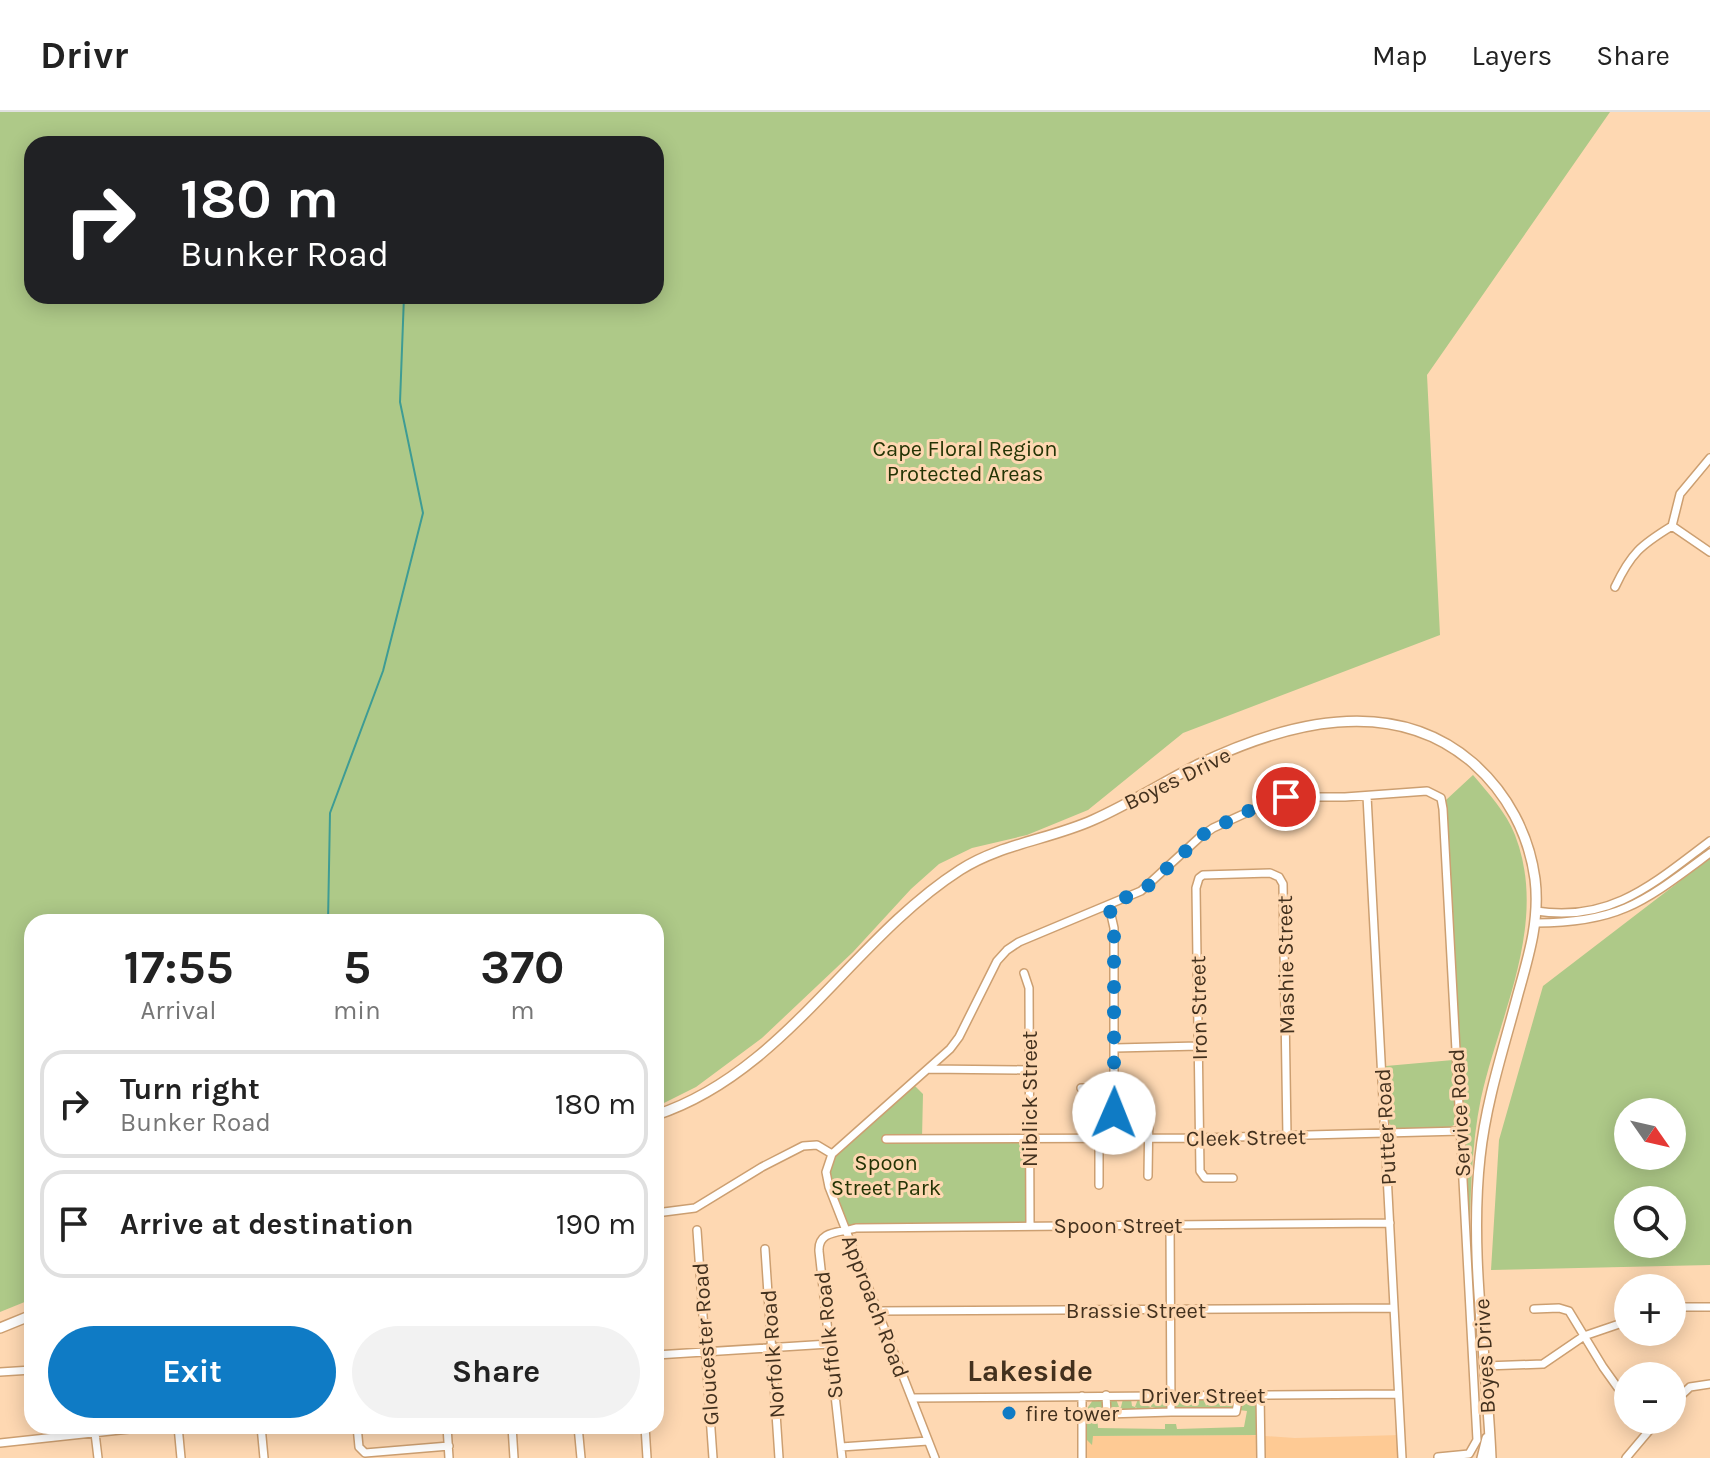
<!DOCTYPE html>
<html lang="en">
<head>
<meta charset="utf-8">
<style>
	body { margin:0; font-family:Karla,sans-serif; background:#f2f2f2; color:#222; height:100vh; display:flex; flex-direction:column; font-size:30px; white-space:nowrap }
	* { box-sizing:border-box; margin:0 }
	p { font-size:26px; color:#767676 }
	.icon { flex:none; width:44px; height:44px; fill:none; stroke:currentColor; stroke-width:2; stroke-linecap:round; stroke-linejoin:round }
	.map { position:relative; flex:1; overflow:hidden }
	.details { position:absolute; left:24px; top:802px; width:640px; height:520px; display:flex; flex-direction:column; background:#fff; border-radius:24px; box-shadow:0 4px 20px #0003 }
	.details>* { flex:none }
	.hud { position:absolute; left:24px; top:24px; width:640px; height:168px; border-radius:24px; box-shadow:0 4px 20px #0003; background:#202124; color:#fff; overflow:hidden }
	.needle { width:52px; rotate:124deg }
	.controls { position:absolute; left:1614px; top:986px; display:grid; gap:16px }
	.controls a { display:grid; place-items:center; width:72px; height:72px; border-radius:50%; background:#fff; box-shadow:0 4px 20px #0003; font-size:40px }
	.pin { position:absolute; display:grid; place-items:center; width:68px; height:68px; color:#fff; margin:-34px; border:4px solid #fff; border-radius:50%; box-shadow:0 2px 8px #0007 }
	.me { position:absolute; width:88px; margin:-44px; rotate:1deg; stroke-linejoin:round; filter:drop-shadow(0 0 6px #0008) }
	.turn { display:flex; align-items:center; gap:28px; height:168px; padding:0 24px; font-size:36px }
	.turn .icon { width:104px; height:104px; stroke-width:2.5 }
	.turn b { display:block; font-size:56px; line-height:68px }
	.eta { display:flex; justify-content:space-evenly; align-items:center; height:136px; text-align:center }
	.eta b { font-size:48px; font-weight:700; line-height:56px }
	.primary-button { display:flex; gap:16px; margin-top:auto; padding:16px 24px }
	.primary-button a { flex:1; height:92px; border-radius:48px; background:#0f7bc5; color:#fff; font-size:32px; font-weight:700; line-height:92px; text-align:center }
	.primary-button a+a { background:#f2f2f2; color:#222 }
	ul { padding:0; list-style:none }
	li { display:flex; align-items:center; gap:24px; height:108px; margin:0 16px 12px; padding:0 8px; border:4px solid #e0e0e0; border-radius:24px }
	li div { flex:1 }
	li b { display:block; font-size:30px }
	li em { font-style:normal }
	header { display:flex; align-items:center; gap:48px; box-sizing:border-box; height:112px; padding:0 40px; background:#fff; border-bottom:2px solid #e0e0e0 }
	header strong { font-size:38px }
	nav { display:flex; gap:44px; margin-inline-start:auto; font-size:28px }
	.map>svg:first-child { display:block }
</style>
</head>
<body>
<header>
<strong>Drivr</strong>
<nav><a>Map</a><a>Layers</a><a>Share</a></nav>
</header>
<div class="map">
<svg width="1710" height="1346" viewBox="0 0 1710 1346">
	<rect width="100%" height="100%" fill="#fed8b2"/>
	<path fill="#feca94" d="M1250 1323 1295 1326 1400 1323 1402 1346H1082V1324Z"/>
	<path fill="#aec988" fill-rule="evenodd" d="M0 0H1610L1427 263 1440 523 1183 621 1088 698 1027 723 972 736 939 752 911 777 853 840 762 926 696 975 656 995V810H32V1187L0 1200ZM32 32H656V184H32Z
		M1473 663C1489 682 1506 700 1515 723 1549 811 1500 901 1481 986 1471 1034 1471 1085 1469 1133L1446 688Z
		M1710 746V1153L1491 1158 1499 1028 1543 874ZM1628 1000H1672V1044H1628ZM1628 1088H1672V1132H1628Z
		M1453 948 1456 1007 1454 1013 1448 1016 1394 1017 1389 1011 1386 954Z
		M912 971 923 982 922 1026 1029 1027 1030 1114 846 1119 826 1063 836 1037Z
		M1204 1286 1206 1294 1210 1287H1218L1220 1294H1222L1225 1286H1233L1235 1294 1231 1297 1221 1295 1220 1298H1210L1208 1295 1195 1299 1193 1295 1190 1298H1176L1174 1295 1176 1287H1188L1193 1294 1195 1287Z
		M1108 1287H1116L1119 1295H1121L1123 1287H1131L1132 1294 1135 1295 1138 1287H1147L1148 1294 1151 1295 1153 1287H1167L1169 1295 1165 1299 1152 1295 1138 1299 1136 1295 1133 1299 1123 1298 1122 1296 1109 1297Z
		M1240 1287 1252 1288 1257 1295V1323L1093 1324 1092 1333 1087 1328 1086 1298 1093 1288H1103V1298L1097 1302 1098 1316 1165 1317V1312H1176L1177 1317 1244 1315 1247 1299 1239 1298Z"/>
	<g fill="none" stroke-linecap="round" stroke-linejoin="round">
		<path stroke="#3e9c94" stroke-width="2" d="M328 810 330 701 383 559 423 401 400 290 404 184"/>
		<g stroke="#cc9f71" stroke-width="10">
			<path id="minor" d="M1672 414 1680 382 1710 346
				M1672 414 1710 440
				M1615 475C1631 441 1641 433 1672 414
				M1367 684 1402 1346
				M1109 794 1114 816V1026
				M1536 799C1611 811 1654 771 1710 729
				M1536 811C1620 811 1645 789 1710 741
				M1024 861 1029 876 1030 1114
				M1115 936 1199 934
				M928 957 1029 958
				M1081 976H1114
				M886 1027 1199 1026 1461 1019
				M1099 1027V1073
				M1148 1064 1149 996
				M1233 1066H1205L1200 1059 1196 776 1199 766 1203 763 1270 761 1279 765 1283 772 1287 1025
				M656 1101 695 1096 762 1055 803 1034 817 1033 832 1042
				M1170 1113 1171 1300H1236L1239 1283
				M697 1118 713 1346
				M765 1137 779 1346
				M1672 1195H1710
				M1534 1197 1559 1196 1569 1199 1603 1255 1618 1276 1628 1284
				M877 1199 1394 1196
				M656 1243 829 1232
				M1485 1254 1543 1252 1584 1224 1628 1209
				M0 1260 32 1258
				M1260 1282 1261 1346
				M1106 1283 1107 1302 1171 1300
				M912 1286 1398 1282
				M1672 1292 1690 1275 1710 1272
				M178 1314 181 1346
				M261 1314 264 1346
				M357 1314 359 1335 365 1341 449 1334
				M447 1314 449 1346
				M512 1314 514 1346
				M578 1314 581 1346
				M645 1314 647 1346
				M95 1321 98 1346
				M0 1331 157 1314
				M841 1335 928 1329
				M842 1346 819 1139C818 1118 840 1121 856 1116L1390 1111
				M935 1346 829 1075 826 1060 832 1042 950 937 959 925 997 849 1007 838 1019 830 1141 779 1200 725 1213 716 1281 685H1345L1427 679 1441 686 1443 697 1477 1328 1469 1342 1438 1345
				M1082 1346V1284
				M1626 1346 1658 1308"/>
		</g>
		<g stroke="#cc9f71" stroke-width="12">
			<path id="secondary" d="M656 1003C784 961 851 828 960 758 1000 732 1051 727 1093 708 1129 692 1162 671 1197 653 1284 611 1392 581 1473 651 1507 681 1529 722 1535 767 1540 807 1529 843 1518 882 1504 935 1486 989 1480 1045 1469 1144 1487 1246 1491 1346
				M0 1216 32 1203
				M1482 1346 1487 1326"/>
		</g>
		<use href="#minor" stroke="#fff" stroke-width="7"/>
		<use href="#secondary" stroke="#fff" stroke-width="9"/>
	</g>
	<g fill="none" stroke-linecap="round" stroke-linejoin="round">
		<path stroke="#0f7bc5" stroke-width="14" stroke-dasharray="0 25.2" d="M1114 1001V816L1109 794 1148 774 1205 721 1270 688 1286 685"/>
	</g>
	<circle fill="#0f7bc5" stroke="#fed8b2" stroke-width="3" cx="1009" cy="1301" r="8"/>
	<g text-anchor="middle" stroke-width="6" stroke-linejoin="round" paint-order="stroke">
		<g font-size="22" fill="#243405" stroke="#fed8b2">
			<text x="965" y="344">Cape Floral Region<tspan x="965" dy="25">Protected Areas</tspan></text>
			<text x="886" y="1058">Spoon<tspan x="886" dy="25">Street Park</tspan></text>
		</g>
		<g font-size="22" fill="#43311e" stroke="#fed8b2">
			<text transform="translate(1177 666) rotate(-26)" y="8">Boyes Drive</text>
			<text transform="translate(1285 853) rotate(-91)" y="8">Mashie Street</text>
			<text transform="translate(1198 896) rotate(-91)" y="8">Iron Street</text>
			<text transform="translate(1029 987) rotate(-90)" y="8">Niblick Street</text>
			<text transform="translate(1459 1001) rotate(-93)" y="8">Service Road</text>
			<text transform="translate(1385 1015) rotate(-93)" y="8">Putter Road</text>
			<text transform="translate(1246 1025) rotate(-1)" y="8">Cleek Street</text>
			<text x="1118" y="1121">Spoon Street</text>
			<text transform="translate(876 1194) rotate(69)" y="8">Approach Road</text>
			<text x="1136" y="1206">Brassie Street</text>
			<text transform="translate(828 1223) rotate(-96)" y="8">Suffolk Road</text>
			<text transform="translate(705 1232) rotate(-94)" y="8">Gloucester Road</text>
			<text transform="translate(772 1242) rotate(-94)" y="8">Norfolk Road</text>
			<text transform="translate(1484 1244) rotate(-93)" y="8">Boyes Drive</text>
			<text x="1203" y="1291">Driver Street</text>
		</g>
		<g font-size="22" fill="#43311e" stroke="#fed8b2" text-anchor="start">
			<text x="1025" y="1309">fire tower</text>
		</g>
		<g font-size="30" font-weight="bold" fill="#43311e" stroke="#fed8b2">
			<text x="1030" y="1269">Lakeside</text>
		</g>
	</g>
</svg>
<div class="controls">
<a><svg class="needle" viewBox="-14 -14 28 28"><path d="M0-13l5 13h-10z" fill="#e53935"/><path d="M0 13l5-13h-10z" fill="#767676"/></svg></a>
<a><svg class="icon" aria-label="search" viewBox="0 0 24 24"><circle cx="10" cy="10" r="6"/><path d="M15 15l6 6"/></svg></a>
<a>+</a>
<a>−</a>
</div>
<div class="pin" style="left:1286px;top:685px;background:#d93025"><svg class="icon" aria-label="arrive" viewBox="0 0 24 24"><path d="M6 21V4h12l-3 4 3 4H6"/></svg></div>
<svg class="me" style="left:1114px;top:1001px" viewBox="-20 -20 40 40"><circle r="19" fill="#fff"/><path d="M0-13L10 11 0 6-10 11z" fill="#0f7bc5"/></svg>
<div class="hud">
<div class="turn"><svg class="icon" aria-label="right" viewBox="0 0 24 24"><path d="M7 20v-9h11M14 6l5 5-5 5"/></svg><div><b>180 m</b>Bunker Road</div></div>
</div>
<section class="details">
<div class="eta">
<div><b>17:55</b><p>Arrival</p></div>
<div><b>5</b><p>min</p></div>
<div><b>370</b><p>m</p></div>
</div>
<ul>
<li><svg class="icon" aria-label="right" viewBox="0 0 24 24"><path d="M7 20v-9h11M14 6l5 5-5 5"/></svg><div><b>Turn right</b><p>Bunker Road</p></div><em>180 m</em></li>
<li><svg class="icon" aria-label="arrive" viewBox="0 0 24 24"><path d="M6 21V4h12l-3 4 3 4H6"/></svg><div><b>Arrive at destination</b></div><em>190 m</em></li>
</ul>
<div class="primary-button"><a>Exit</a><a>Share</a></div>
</section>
</div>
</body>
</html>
